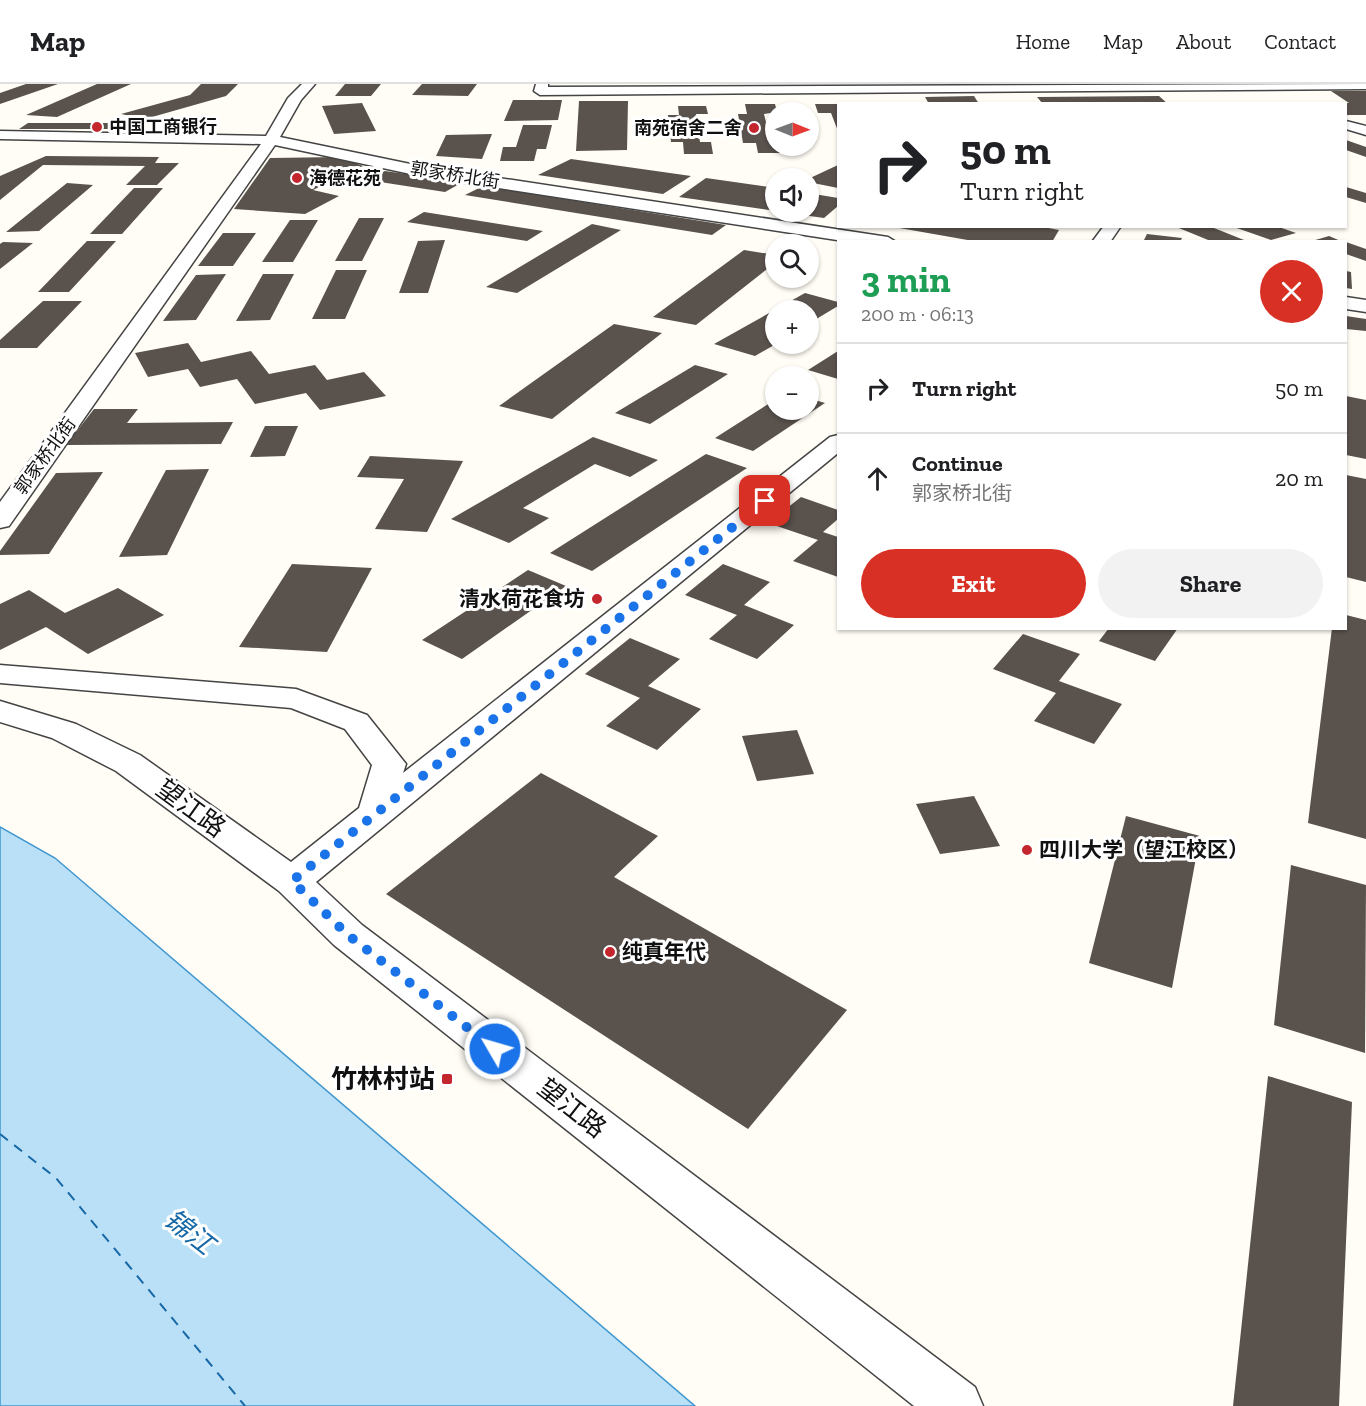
<!DOCTYPE html>
<html lang="en">
<head>
<meta charset="utf-8">
<style>
	body { margin:0; font-family:"Zilla Slab","Noto Sans SC",serif; background:#f2f2f2; color:#202124; height:100vh; display:flex; flex-direction:column; font-size:22px; white-space:nowrap }
	* { box-sizing:border-box; margin:0 }
	p { font-size:20px; color:#757577 }
	.icon { flex:none; width:33px; height:33px; fill:none; stroke:currentColor; stroke-width:2; stroke-linecap:round; stroke-linejoin:round }
	.map { position:relative; flex:1; overflow:hidden }
	.details { position:absolute; left:837px; top:156px; width:510px; height:390px; display:flex; flex-direction:column; background:#fff; border-radius:0px; box-shadow:0 2px 4px #0004 }
	.details>* { flex:none }
	.hud { position:absolute; left:837px; top:18px; width:510px; height:126px; border-radius:0px; box-shadow:0 2px 4px #0004; background:#fff; color:#202124; overflow:hidden }
	.needle { width:39px; rotate:91deg }
	.controls { position:absolute; left:765px; top:18px; display:grid; gap:12px }
	.controls a { display:grid; place-items:center; width:54px; height:54px; border-radius:50%; background:#fff; box-shadow:0 2px 4px #0004; font-size:30px }
	.pin { position:absolute; display:grid; place-items:center; width:51px; height:51px; color:#fff; margin:-26px; border-radius:12px; box-shadow:0 3px 9px #0006 }
	.me { position:absolute; width:66px; margin:-33px; rotate:308deg; stroke-linejoin:round; filter:drop-shadow(0 0 4px #0008) }
	.turn { display:flex; align-items:center; gap:21px; height:126px; padding:0 24px; font-size:27px }
	.turn .icon { width:78px; height:78px; stroke-width:2.5 }
	.turn b { display:block; font-size:42px; line-height:51px }
	.round { display:grid; place-items:center; flex:none; width:63px; height:63px; border-radius:32px; background:#f2f2f2 }
	.overview { display:flex; align-items:center; justify-content:space-between; height:102px; padding:0 24px }
	h1 { font-size:36px; font-weight:700; line-height:45px; color:#1e9e55 }
	.primary-button { display:flex; gap:12px; margin-top:auto; padding:12px 24px }
	.primary-button a { flex:1; height:69px; border-radius:36px; background:#d93025; color:#fff; font-size:24px; font-weight:700; line-height:69px; text-align:center }
	.primary-button a+a { background:#f2f2f2; color:#202124 }
	ul { padding:0; list-style:none }
	li { display:flex; align-items:center; gap:18px; height:90px; padding:0 24px; border-top:2px solid #e0e0e0 }
	li div { flex:1 }
	li b { display:block; font-size:22px }
	li em { font-style:normal }
	header { display:flex; align-items:center; gap:36px; box-sizing:border-box; height:84px; padding:0 30px; background:#fff; border-bottom:2px solid #e0e0e0 }
	header strong { font-size:28px }
	nav { display:flex; gap:33px; margin-inline-start:auto; font-size:21px }
	.map>svg:first-child { display:block }
</style>
</head>
<body>
<header>
<strong>Map</strong>
<nav><a>Home</a><a>Map</a><a>About</a><a>Contact</a></nav>
</header>
<div class="map">
<svg width="1366" height="1322" viewBox="0 0 1366 1322">
	<rect width="100%" height="100%" fill="#fffdf5"/>
	<path fill="#b9e0f7" stroke="#3f96cf" stroke-width="1.5" d="M0 743 55 774 695 1322H0Z"/>
	<g fill="none" stroke-linecap="round" stroke-linejoin="round">
		<path stroke="#1768a6" stroke-width="2" stroke-dasharray="10 8" stroke-linecap="butt" d="M0 1050 56 1094 245 1322"/>
	</g>
	<path fill="#5a524d" d="M26 0H58L0 20V9Z
		M97 0H131L57 33 26 31Z
		M201 0H238L226 12 145 35 121 30 190 11Z
		M345 0H381L371 12H335Z
		M422 0H477L468 12 412 11Z
		M1331 7H1366V31H1346V19H1349Z
		M974 12 979 20H929L925 13Z
		M1159 12 1168 20H1043L1037 13Z
		M513 16H562L558 36 504 37Z
		M579 17H628L627 66 576 67Z
		M362 19 376 47 334 50 322 22Z
		M745 20H775L777 28 764 30 771 59 776 58V62H787L789 69H758L756 59H743L738 30H747Z
		M815 20H838V47L831 29H818Z
		M678 22H706L708 30H696L700 58H711L713 70H684L683 58H671L668 31H679Z
		M28 39H116L109 45H19Z
		M523 41H552L546 65H537L534 77H500L503 63H516Z
		M492 50 482 75 436 72 446 51Z
		M1346 56 1366 63V73L1346 66Z
		M46 72 159 73 155 79H179L157 101H126L145 82 43 81 0 116V92Z
		M339 73 363 82 313 106 339 112 305 130 234 125 270 74Z
		M571 75 691 92 663 110 538 91Z
		M838 81V104L808 98V95Z
		M385 87 463 98 445 108 367 96Z
		M706 94 776 104V127L679 113Z
		M67 99 93 101 39 147 6 148Z
		M483 102 726 141 712 151 465 111Z
		M1346 103 1366 109V119L1346 113Z
		M134 104H163L122 150H90Z
		M808 109 838 114V122L824 134 788 129 808 128Z
		M424 128 543 147 527 157 407 138Z
		M359 134H384L362 177H335Z
		M290 136H318L293 178H262Z
		M592 140 621 146 517 209 486 203Z
		M888 142H1038L1059 146 1052 158H979Z
		M1174 142H1209L1249 158H1213Z
		M1276 142 1296 149 1271 156 1234 143Z
		M223 149H256L233 182H198Z
		M1147 150 1182 154 1180 158H1143Z
		M1329 152 1343 158H1312V157Z
		M445 156 428 209H399L418 157Z
		M87 157H116L69 208H38Z
		M3 158 33 159 0 185V160Z
		M1346 158 1366 165V177L1346 170Z
		M744 166 776 171V178L696 241 653 233Z
		M336 186H367L345 235H312Z
		M1346 187 1351 188 1352 205 1346 204Z
		M226 190 196 236 163 237 196 191Z
		M263 190H294L270 236 236 237Z
		M805 209 838 218V222L808 240V226H776V260L755 272 714 260Z
		M43 217H82L37 264H0V256Z
		M1346 232 1366 235V247L1346 245Z
		M614 240 662 249 552 335 499 322Z
		M188 259 201 278 251 267 269 290 315 281 327 296 364 288 386 312 320 326 306 309 255 320 237 295 200 303 188 285 148 293 135 269Z
		M838 267V295L808 286Z
		M695 281 728 290 650 340 615 329Z
		M1346 312 1366 316V375L1346 371Z
		M808 314 825 319 753 367 715 354 776 315V326H808Z
		M94 325H138L127 339 233 338 221 360 66 361Z
		M265 342H298L285 372 250 373Z
		M593 353 658 376 630 393 595 380 523 424 549 434 509 459 451 435Z
		M706 370 747 384 592 487 550 469Z
		M370 372 463 377 427 448 375 445 404 395 357 393Z
		M209 385 167 471 119 473 166 386Z
		M103 388 49 470 0 471V467L56 389Z
		M1346 391 1366 395V498L1346 493Z
		M801 413 838 426V435L823 448 838 453V493L793 477 818 456 768 439Z
		M292 480 372 484 327 568 239 563Z
		M723 480 770 498 744 521 794 541 757 575 709 555 737 531 685 511Z
		M528 486 566 502 462 575 422 556Z
		M118 504 164 531 88 570 46 543 0 566V520L29 506 65 529Z
		M1346 531 1366 536V755L1308 739 1332 544H1346Z
		M1109 544H1178L1155 577 1099 557Z
		M1023 550 1080 570 1059 597 1122 620 1094 660 1034 637 1056 609 993 585Z
		M630 554 680 575 648 602 701 625 657 666 606 642 640 614 585 590Z
		M797 646 814 690 757 697 742 652Z
		M541 689 658 752 614 793 847 926 748 1045 386 810Z
		M974 712 1000 762 940 770 916 720Z
		M1126 732 1200 752 1172 904 1089 879Z
		M1291 781 1366 801 1365 969 1274 941Z
		M1268 992 1352 1018 1339 1322H1233Z"/>
	<g fill="none" stroke-linecap="round" stroke-linejoin="round">
		<g stroke="#444" stroke-width="3">
			<path id="minor" d="M302 0H315L301 16 280 53 420 82 888 153 896 158H850L420 92 275 61 9 442 0 444V418L261 60 0 55V47L266 52 288 14Z
				M536 0H548V3L1366 0V5L540 11 534 7Z
				M1346 37 1366 42V51L1346 45Z
				M1104 142H1121L1110 158H1092Z
				M1346 213 1366 216V228L1346 225Z
				M838 351V369L316 798 362 841 975 1303 983 1322H914L334 861 279 807 116 687 52 654 0 638V617L76 640 140 671 291 778 359 724 372 681 345 645 291 624 0 599V581L296 605 367 631 406 680 403 689 830 353Z"/>
		</g>
		<use href="#minor" fill="#fff" fill-rule="evenodd"/>
	</g>
	<g fill="none" stroke-linecap="round" stroke-linejoin="round">
		<path stroke="#1a73e8" stroke-width="10" stroke-dasharray="0 18" d="M495 965 348 851 292 797 765 417"/>
	</g>
	<g fill="#c4262e" stroke="#fff" stroke-width="2">
		<circle cx="97" cy="43" r="6"/>
		<circle cx="754" cy="44" r="6"/>
		<circle cx="297" cy="94" r="6"/>
		<circle cx="597" cy="515" r="6"/>
		<circle cx="1027" cy="766" r="6"/>
		<circle cx="610" cy="868" r="6"/>
		<rect x="441" y="989" width="12" height="12" rx="3"/>
	</g>
	<g text-anchor="middle" stroke-width="6" stroke-linejoin="round" paint-order="stroke">
		<g font-size="18" font-weight="bold" fill="#111" stroke="#fff" text-anchor="start">
			<text x="109" y="49">中国工商银行</text>
			<text x="742" y="50" text-anchor="end">南苑宿舍二舍</text>
			<text x="309" y="100">海德花苑</text>
		</g>
		<g font-size="18" fill="#111" stroke="#fff">
			<text transform="translate(455 91) rotate(9)" y="6">郭家桥北街</text>
			<text transform="translate(45 372) rotate(-54)" y="6">郭家桥北街</text>
		</g>
		<g font-size="21" font-weight="bold" fill="#111" stroke="#fff" text-anchor="start">
			<text x="585" y="522" text-anchor="end">清水荷花食坊</text>
			<text x="1039" y="773">四川大学（望江校区）</text>
			<text x="622" y="875">纯真年代</text>
		</g>
		<g font-size="26" fill="#111" stroke="#fff">
			<text transform="translate(191 724) rotate(36)" y="9">望江路</text>
			<text transform="translate(572 1024) rotate(38)" y="9">望江路</text>
		</g>
		<g font-size="26" font-weight="bold" fill="#111" stroke="#fff" text-anchor="end">
			<text x="435" y="1004">竹林村站</text>
		</g>
		<g font-size="27" font-style="italic" fill="#1768a6" stroke="#fff">
			<text transform="translate(189 1148) rotate(38)" y="9">锦江</text>
		</g>
	</g>
</svg>
<div class="controls">
<a><svg class="needle" viewBox="-14 -14 28 28"><path d="M0-13l5 13h-10z" fill="#e53935"/><path d="M0 13l5-13h-10z" fill="#757577"/></svg></a>
<a><svg class="icon" aria-label="sound" viewBox="0 0 24 24"><path d="M4 9h4l5-4v14l-5-4H4zM17 9q2 3 0 6"/></svg></a>
<a><svg class="icon" aria-label="search" viewBox="0 0 24 24"><circle cx="10" cy="10" r="6"/><path d="M15 15l6 6"/></svg></a>
<a>+</a>
<a>−</a>
</div>
<div class="pin" style="left:765px;top:417px;background:#d93025"><svg class="icon" aria-label="arrive" viewBox="0 0 24 24"><path d="M6 21V4h12l-3 4 3 4H6"/></svg></div>
<svg class="me" style="left:495px;top:965px" viewBox="-20 -20 40 40"><circle r="17" fill="#1a73e8" stroke="#fff" stroke-width="3"/><path d="M0-11L8 9 0 5-8 9z" fill="#fff"/></svg>
<div class="hud">
<div class="turn"><svg class="icon" aria-label="right" viewBox="0 0 24 24"><path d="M7 20v-9h11M14 6l5 5-5 5"/></svg><div><b>50 m</b>Turn right</div></div>
</div>
<section class="details">
<div class="overview"><div><h1>3 min</h1><p>200 m · 06:13</p></div><a class="round" style="background:#d93025;color:#fff"><svg class="icon" aria-label="close" viewBox="0 0 24 24"><path d="M6 6l12 12M18 6L6 18"/></svg></a></div>
<ul>
<li><svg class="icon" aria-label="right" viewBox="0 0 24 24"><path d="M7 20v-9h11M14 6l5 5-5 5"/></svg><div><b>Turn right</b></div><em>50 m</em></li>
<li><svg class="icon" aria-label="ahead" viewBox="0 0 24 24"><path d="M12 20V5M6 11l6-6 6 6"/></svg><div><b>Continue</b><p>郭家桥北街</p></div><em>20 m</em></li>
</ul>
<div class="primary-button"><a>Exit</a><a>Share</a></div>
</section>
</div>
</body>
</html>
